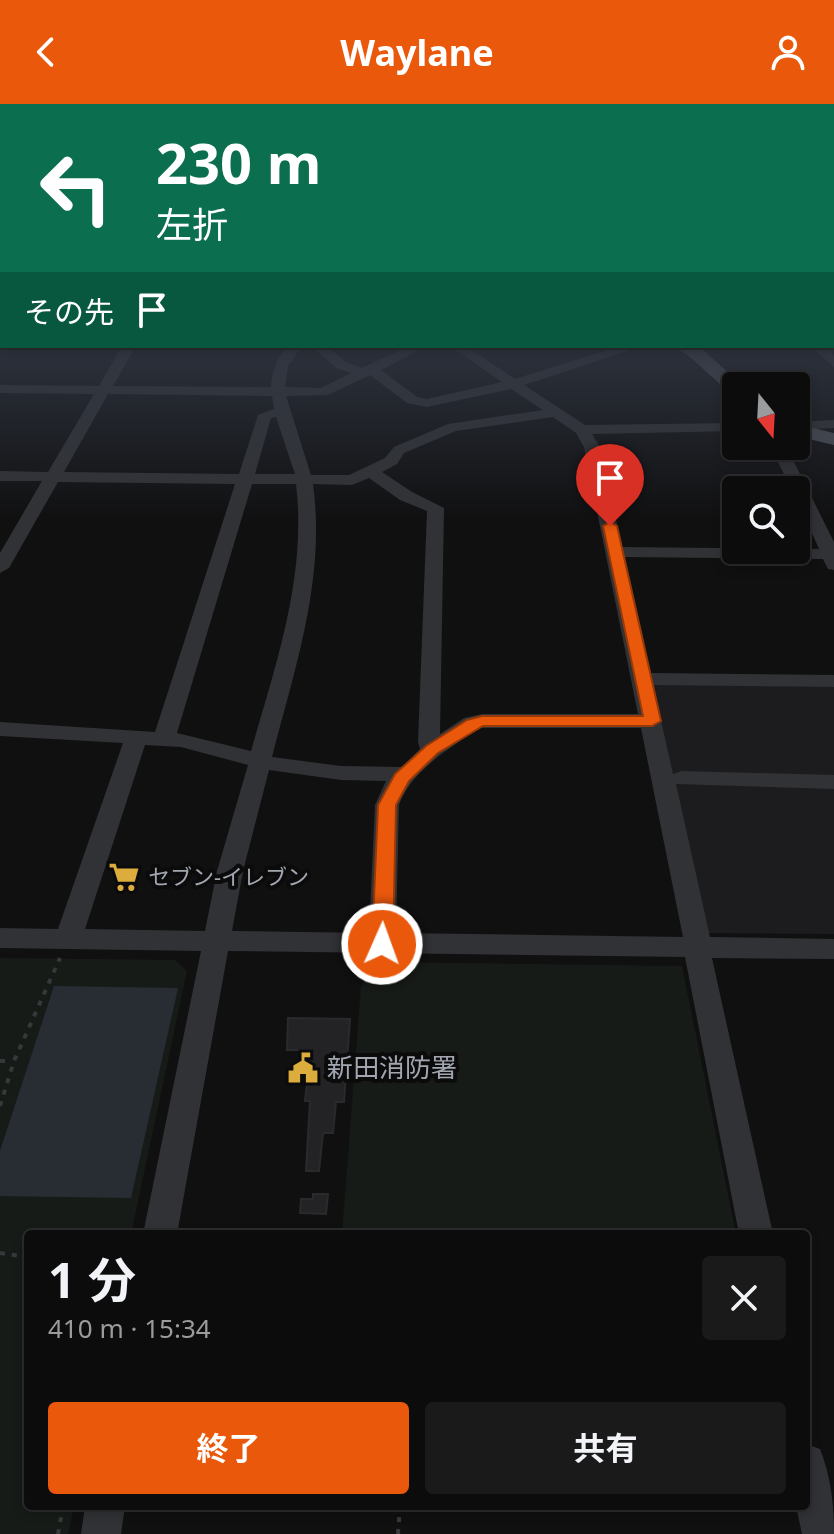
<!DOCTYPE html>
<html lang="ja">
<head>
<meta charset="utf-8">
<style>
	body { margin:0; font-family:"Noto Sans","Noto Sans JP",sans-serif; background:#1a1a1b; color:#f1f3f6; height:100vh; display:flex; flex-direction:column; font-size:30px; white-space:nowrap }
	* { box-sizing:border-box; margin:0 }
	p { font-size:26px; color:#9a9b9d }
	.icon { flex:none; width:44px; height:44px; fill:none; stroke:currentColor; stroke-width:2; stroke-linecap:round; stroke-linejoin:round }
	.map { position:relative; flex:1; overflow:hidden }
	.details { position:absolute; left:24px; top:1126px; width:786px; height:280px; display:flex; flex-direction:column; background:#0c0c0d; border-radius:8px; box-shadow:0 4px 12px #0003,0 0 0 2px #2c2c2e }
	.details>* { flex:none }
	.top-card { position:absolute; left:0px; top:0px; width:834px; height:244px; box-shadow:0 4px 12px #0003,0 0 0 2px #2c2c2e; background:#0b6e4f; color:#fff; overflow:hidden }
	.needle { width:52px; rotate:162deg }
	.fabs { position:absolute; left:722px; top:268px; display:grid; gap:16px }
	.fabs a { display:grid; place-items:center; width:88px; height:88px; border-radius:8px; background:#0c0c0d; box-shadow:0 4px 12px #0003,0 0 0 2px #2c2c2e; font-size:40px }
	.pin { position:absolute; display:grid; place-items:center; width:68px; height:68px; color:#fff; margin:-82px -34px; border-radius:50% 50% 50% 0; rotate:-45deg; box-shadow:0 0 8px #0007 }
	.pin .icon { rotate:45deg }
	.me { position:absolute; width:88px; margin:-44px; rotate:2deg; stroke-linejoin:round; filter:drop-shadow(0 0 6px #0008) }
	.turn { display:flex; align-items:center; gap:28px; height:168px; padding:0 24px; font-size:36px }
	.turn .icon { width:104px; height:104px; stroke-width:2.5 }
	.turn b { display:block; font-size:56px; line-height:68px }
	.then { display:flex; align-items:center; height:76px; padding:0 24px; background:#0003; gap:16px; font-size:30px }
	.round { display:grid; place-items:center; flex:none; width:84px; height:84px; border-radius:8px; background:#1a1a1b }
	.head { display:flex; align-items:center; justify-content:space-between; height:136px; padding:0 24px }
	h1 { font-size:48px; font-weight:700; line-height:60px }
	.action { display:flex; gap:16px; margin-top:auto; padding:16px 24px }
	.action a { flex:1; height:92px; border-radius:8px; background:#ea580c; color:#fff; font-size:32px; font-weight:700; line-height:92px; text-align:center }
	.action a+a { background:#1a1a1b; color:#f1f3f6 }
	header { display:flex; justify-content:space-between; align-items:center; height:104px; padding:0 24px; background:#ea580c; color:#fff; font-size:36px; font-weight:700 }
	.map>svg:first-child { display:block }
</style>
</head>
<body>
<header><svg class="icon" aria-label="back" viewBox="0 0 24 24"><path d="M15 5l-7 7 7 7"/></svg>Waylane<svg class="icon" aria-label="person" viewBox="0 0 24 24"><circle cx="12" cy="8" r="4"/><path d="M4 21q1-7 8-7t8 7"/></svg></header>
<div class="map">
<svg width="834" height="1430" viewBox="0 0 834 1430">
	<rect width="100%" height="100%" fill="#101011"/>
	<path fill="#1c1c1e" d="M652 580 834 583V830L706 829Z"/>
	<path fill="#171b17" d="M0 854 175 856 187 867 131 1130H28V1402H74L68 1430H0Z
		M375 858 682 862 736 1130H342L361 883Z"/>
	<path fill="#282d33" d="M54 882 178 884 131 1094 0 1092V1047Z"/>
	<path fill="#232325" stroke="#2a2a2d" stroke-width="2" d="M288 914 350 915 344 998H336L333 1029H323L319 1067H306L310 997H305L311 946H287Z
		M313 1090H328L326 1110 300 1109 301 1095H313Z"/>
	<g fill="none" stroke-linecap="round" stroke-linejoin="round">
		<path stroke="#37383c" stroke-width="4" stroke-dasharray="5 7" stroke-linecap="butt" d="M0 957H12
			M0 1002 14 957 60 854
			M0 1149 28 1153
			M58 1430 63 1402
			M398 1430 400 1402"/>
		<path fill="#313235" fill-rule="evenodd" d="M832 227H834V235H832Z
			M0 230 2 231V239L0 238Z
			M122 242H136L113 282 271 283C272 267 277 254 287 242H302L288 262 285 283 321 284 351 269 336 264 312 242H327L346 258 362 264 409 242H427L381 266 417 293 427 295 502 278 450 242H466L515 275 621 242H642L524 281 585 321 736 319V327L592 330 600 343 622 443 819 445 796 393V386H792L770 342H786L834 438V466L828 465 823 455 625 453 651 569 834 571V583L653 581 673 670 682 667 834 671V685L676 680 710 833 834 835V855L712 854 773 1130H739L685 853 228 847 177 1130H143L201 847 0 844V824L58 825 123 639 0 632V618L155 628 235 380 58 378 9 464 0 469V449L42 377H0V367L48 368 94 290 0 289V281L99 282ZM370 271 407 299 427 303 511 285 543 306 448 320 394 343 385 354 349 371H311L286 292 328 291ZM108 290 272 292 274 305 258 311 239 370 64 368ZM276 313 295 370H255L271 314ZM553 313 576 329 584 343 638 610H482L464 614 440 630 444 404 412 388 382 368 397 360 404 349 456 327ZM369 374 400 396 427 407 418 638 420 645 402 663 341 662 272 653C295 564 326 474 313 380L352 381ZM252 380H296C307 472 276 560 251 647L177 629ZM479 624H641L683 833 396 829 399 701C411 667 450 644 479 624ZM145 641 181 643 248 661 217 767 205 827 85 825ZM269 666 341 676 386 677 375 701 369 829 232 827 243 767Z
			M810 242H824L834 251V263Z
			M834 316V324L796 326V318Z
			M806 1340 820 1345C831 1373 834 1400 834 1430H802L796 1402H806Z
			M85 1402H125L121 1430H81Z"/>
		<path fill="#4d4f54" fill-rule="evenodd" d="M673 242H694L702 245 743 282H736V290L730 289 690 253Z
			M796 320 834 329V341L796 332Z"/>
	</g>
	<linearGradient id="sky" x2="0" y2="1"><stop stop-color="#090909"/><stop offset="0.52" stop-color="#313743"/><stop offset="1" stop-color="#313743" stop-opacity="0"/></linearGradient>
	<rect width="834" height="416" fill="url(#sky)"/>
	<path fill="#ea580c" stroke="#983908" stroke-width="2" d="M610 418 617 422 661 617 652 622H483L438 649 409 677 396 701 393 840 390 845H375L372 840 378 701 395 670 426 642 467 616 482 612H643L603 422Z"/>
	<defs>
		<g id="supermarket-bare" transform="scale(2.4)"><path d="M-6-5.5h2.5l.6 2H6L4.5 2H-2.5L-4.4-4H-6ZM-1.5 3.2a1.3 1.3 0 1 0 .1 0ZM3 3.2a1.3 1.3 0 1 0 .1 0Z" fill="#dcac3d" stroke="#0b0b0c" stroke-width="2.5" paint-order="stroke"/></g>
		<g id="civic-bare" transform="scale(2.4)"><path d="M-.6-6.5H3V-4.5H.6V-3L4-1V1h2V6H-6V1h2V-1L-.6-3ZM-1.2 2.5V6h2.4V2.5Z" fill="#dcac3d" stroke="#0b0b0c" stroke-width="2.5" paint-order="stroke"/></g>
	</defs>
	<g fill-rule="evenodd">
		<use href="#supermarket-bare" x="124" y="773"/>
		<use href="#civic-bare" x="303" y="964"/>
	</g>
	<g text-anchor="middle" stroke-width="8" stroke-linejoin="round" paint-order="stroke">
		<g font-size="22" fill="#a2a6b0" stroke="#0b0b0c" text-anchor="start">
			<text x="148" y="781">セブン-イレブン</text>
		</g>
		<g font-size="26" fill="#a2a6b0" stroke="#0b0b0c" text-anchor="start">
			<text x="327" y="973">新田消防署</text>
		</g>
	</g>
</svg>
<div class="fabs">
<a><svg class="needle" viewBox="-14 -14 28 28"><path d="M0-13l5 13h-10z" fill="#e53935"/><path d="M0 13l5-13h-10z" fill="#9a9b9d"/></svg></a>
<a><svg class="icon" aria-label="search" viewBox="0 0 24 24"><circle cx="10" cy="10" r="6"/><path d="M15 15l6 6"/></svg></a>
</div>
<div class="pin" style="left:610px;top:422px;background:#d93025"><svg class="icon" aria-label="arrive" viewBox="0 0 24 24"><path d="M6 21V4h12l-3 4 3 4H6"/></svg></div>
<svg class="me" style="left:382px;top:840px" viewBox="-20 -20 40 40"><circle r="17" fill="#ea580c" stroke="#fff" stroke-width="3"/><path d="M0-11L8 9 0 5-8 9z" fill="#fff"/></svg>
<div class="top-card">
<div class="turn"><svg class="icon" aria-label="left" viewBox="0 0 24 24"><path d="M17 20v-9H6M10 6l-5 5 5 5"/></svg><div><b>230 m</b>左折</div></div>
<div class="then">その先<svg class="icon" aria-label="arrive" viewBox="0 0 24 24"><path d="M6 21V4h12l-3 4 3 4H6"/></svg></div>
</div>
<section class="details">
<div class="head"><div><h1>1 分</h1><p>410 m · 15:34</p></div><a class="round"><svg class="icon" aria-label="close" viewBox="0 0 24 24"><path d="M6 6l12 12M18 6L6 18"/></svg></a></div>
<div class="action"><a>終了</a><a>共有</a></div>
</section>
</div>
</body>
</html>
